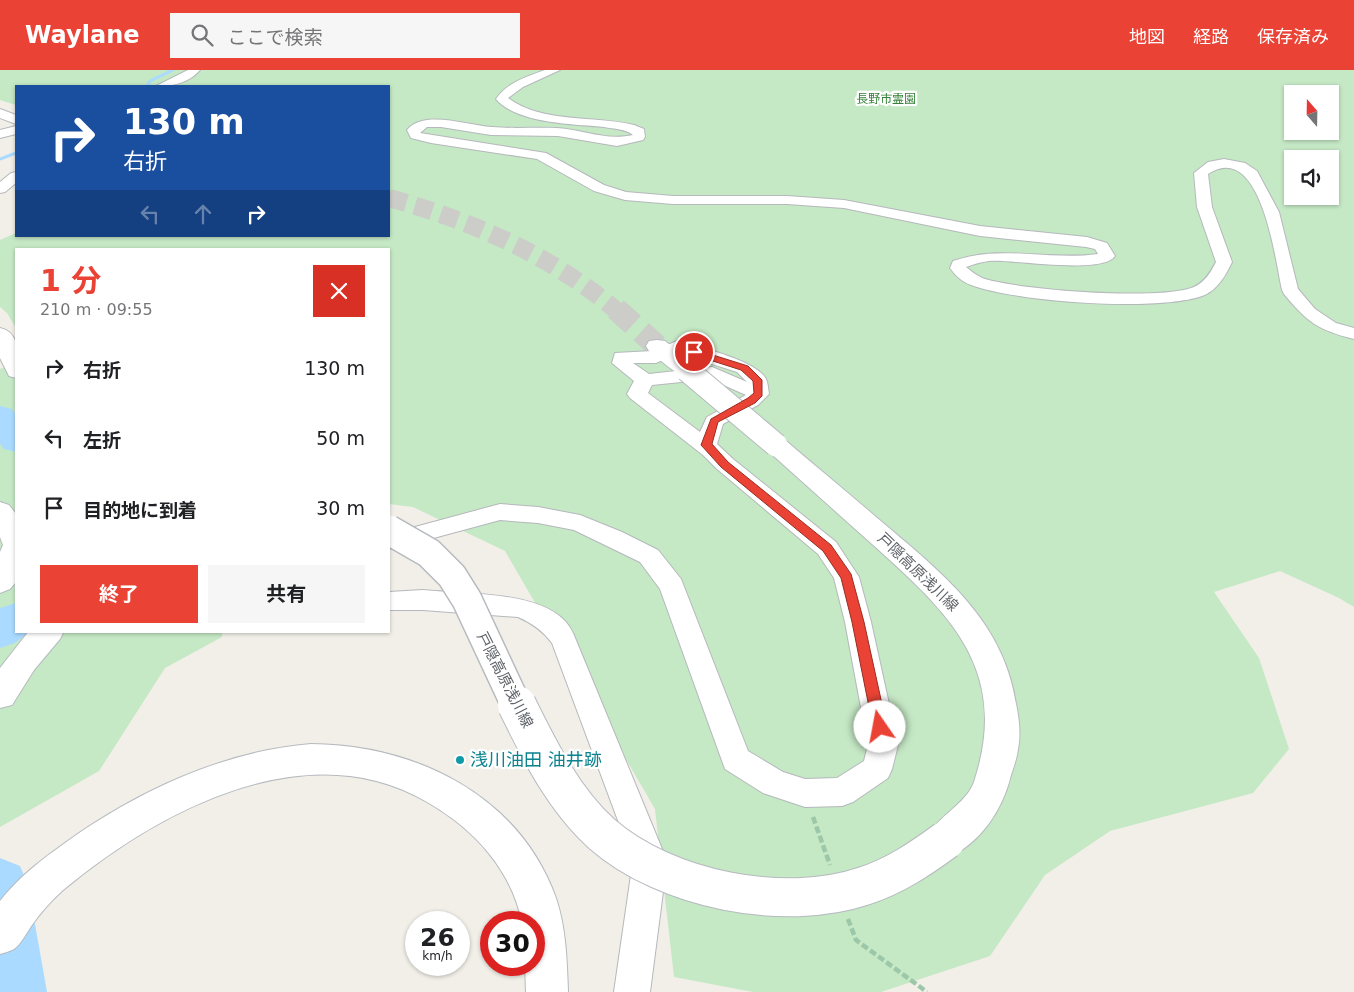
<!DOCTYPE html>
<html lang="ja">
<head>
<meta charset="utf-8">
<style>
	body { margin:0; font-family:"DejaVu Sans","Noto Sans JP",sans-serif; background:#f6f6f6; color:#202124; height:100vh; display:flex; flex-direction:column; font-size:19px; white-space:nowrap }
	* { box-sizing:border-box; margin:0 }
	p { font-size:16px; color:#757577 }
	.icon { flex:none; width:28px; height:28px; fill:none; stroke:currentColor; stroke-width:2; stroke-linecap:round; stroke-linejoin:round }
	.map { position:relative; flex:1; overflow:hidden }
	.panel { position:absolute; left:15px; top:178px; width:375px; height:385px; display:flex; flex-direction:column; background:#fff; border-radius:0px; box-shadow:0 1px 4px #0004 }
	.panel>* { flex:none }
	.guide { position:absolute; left:15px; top:15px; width:375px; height:152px; border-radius:0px; box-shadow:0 1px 4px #0004; background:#1a4fa0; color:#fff; overflow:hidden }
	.needle { width:32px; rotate:340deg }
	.tools { position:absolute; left:1284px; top:15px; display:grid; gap:10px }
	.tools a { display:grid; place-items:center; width:55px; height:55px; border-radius:0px; background:#fff; box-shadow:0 1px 4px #0004; font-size:25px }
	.speed { position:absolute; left:405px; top:841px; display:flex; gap:10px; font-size:25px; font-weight:700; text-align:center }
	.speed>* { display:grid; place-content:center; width:65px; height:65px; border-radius:50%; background:#fff; box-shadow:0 1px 4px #0004; line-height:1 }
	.speed small { font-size:12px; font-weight:400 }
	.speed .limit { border:8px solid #d22; background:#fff; color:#111 }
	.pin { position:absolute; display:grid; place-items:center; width:42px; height:42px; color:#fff; margin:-21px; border:2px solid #fff; border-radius:50%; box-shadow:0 1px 5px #0007 }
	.me { position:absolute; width:55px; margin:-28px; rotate:348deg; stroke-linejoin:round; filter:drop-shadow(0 0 4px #0008) }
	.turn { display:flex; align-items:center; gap:18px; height:105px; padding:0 25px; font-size:22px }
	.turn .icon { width:65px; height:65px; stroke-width:2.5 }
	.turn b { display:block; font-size:35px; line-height:42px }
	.lanes { display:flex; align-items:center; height:48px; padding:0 25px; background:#0003; justify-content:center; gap:25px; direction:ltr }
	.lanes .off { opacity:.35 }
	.round { display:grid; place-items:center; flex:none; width:52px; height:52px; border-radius:0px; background:#f6f6f6 }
	.overview { display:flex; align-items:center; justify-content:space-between; height:85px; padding:0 25px }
	h1 { font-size:30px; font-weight:700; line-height:38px; color:#ea4335 }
	.cta { display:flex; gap:10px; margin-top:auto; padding:10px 25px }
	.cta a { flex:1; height:58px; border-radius:0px; background:#ea4335; color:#fff; font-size:20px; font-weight:700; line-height:58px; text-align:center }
	.cta a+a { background:#f6f6f6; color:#202124 }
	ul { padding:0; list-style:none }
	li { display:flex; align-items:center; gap:15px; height:70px; padding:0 25px }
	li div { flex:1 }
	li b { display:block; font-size:19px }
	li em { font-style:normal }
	header { display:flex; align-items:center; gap:30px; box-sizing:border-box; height:70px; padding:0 25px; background:#ea4335; color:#fff }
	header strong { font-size:24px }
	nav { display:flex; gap:28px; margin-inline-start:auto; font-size:18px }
	.search { width:350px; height:45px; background:#f6f6f6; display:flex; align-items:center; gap:12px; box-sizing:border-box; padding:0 18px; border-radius:0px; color:#757577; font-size:19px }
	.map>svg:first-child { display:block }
</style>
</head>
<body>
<header>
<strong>Waylane</strong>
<div class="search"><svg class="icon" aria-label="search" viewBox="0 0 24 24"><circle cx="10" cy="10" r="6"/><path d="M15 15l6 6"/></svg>ここで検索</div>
<nav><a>地図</a><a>経路</a><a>保存済み</a></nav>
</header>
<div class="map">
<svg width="1354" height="922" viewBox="0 0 1354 922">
	<rect width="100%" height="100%" fill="#f1efe8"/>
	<path fill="#c5e8c5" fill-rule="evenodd" d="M0 0H1354V537L1339 528 1280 501 1214 522 1259 588 1289 679 1253 723 1110 761 1045 805 990 886 881 922H753L674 907 655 739 505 481 413 437 389 434V179H16V258L7 243 0 237V170L16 163V166H389V16H16V35L0 30ZM1292 24H1330V61H1292ZM1292 89H1330V126H1292Z
		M16 293V561H222V567L165 598 99 701 0 757V299Z"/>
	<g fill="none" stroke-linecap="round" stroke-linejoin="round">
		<path stroke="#aadaff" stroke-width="3" d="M147 16 150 11 173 0
			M0 89 16 83"/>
		<path fill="#aadaff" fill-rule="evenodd" d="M0 336 12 339 16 345V382L4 379 0 374Z
			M16 533V561H30L15 573 0 578V538Z
			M0 788 20 796 28 815 47 922H0Z"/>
		<path stroke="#ccccc8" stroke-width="18" stroke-dasharray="18 9" stroke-linecap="butt" d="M389 128C472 151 551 185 617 241"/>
		<path stroke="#ccccc8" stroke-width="23" stroke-dasharray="23 11" stroke-linecap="butt" d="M616 239 657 276"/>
		<g stroke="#b5b8bc" stroke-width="2">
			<path id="street" d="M188 0H200C190 12 172 17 156 16Z
				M545 0H560L523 17 508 28C543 54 594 45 634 55L644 59 645 67 643 70 617 76 558 66 491 65 441 57H427L420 63 546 83 604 115 626 122 673 126H787L844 130 980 156 1087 167 1107 173 1115 186C1102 205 1013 189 989 191 981 192 974 194 966 197 971 201 976 205 982 208 1016 220 1162 231 1194 217 1205 212 1211 202 1216 192L1197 137 1194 103 1208 92 1224 89 1245 93 1257 101 1279 142 1298 219 1315 239 1336 253 1354 258V269C1318 260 1307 252 1284 224L1282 220C1275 189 1261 69 1208 104L1212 137 1232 192C1226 205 1217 221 1202 226 1156 242 1017 232 971 215 962 212 955 205 950 198L953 191C1002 174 1048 191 1098 184L1095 179 1086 177 980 166 844 138 787 134H673L625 130 594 121 537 89 431 73 411 68 407 60C424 39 469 56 492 57 514 59 536 57 557 58 585 60 606 71 633 65 626 59 614 59 604 57 574 54 517 54 496 29 508 12 526 7 545 0Z
				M16 56V64L0 68V60Z
				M16 102V113L5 122 0 123V112L11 103Z
				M0 258C23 263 16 289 16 308L9 306 0 288Z
				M677 271C698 277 756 290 766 309 768 313 768 319 769 324L758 335 723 354 717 374 733 389 836 472 859 507 871 552 898 675 892 699 888 708 853 732 842 736 805 737 763 723 725 699 660 519 640 492 574 460 538 453 500 450 393 479 389 478V464L500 434 538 437 580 445 622 462 658 480 681 509 748 681 783 702 805 709 837 708 864 691 868 675 845 552 834 508 818 484 717 399 703 385 630 328 627 324 634 311 612 293 615 283 653 281ZM678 283 737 302 747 312 712 297 649 304 633 293H656ZM710 309 746 325 707 347 700 362 648 323 652 315Z
				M423 520C463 524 535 521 564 550 568 554 571 559 573 563L667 791 650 922H614L633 791 552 573C543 561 532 553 518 547L423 540H389V522Z"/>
		</g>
		<g stroke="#b6babf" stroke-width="2">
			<path id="secondary" d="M0 39 16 45V54L0 48Z
				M657 270 665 271 695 295 698 300 695 305C677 309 663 291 649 281L646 276 649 271Z
				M776 367 785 370C819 399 854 428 889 458 947 507 1004 554 1016 634 1019 648 1021 664 1018 679 1017 688 1014 696 1011 705 1003 739 980 775 946 788L933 782 927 770C929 766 931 760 934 757 946 742 967 731 974 712 1011 599 949 543 872 474 837 443 802 411 767 380L764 375 767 370Z
				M0 432 9 435 16 444V512L10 519 0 523V482L3 475 0 467Z
				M29 561H64L60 569 34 600 12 635 0 638V598Z
				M311 674C416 675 519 725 556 828 566 858 567 890 568 922H526L525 895H534V852H522C511 799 474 759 427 732 306 661 158 741 62 821 51 831 41 842 32 855 27 862 21 874 14 879 10 881 4 883 0 884V831C19 807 41 790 65 773 136 722 223 681 311 674Z"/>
		</g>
		<path stroke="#9cc7a9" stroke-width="4.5" stroke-dasharray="7 3" stroke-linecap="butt" d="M813 747 830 795
			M848 849 856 870 927 922"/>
		<use href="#street" fill="#fff" fill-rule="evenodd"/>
		<use href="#secondary" fill="#fff" fill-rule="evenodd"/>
		<g stroke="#b6babf" stroke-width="25" stroke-linecap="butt">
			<path id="secondary-bridge-far2" d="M687 300 776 375"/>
		</g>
		<g stroke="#b6babf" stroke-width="32" stroke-linecap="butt">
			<path id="secondary-bridge-far1" d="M389 460 429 483 452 506 467 530 517 637"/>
		</g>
		<g stroke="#b6babf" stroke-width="40" stroke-linecap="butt">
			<path id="secondary-bridge" d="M517 635C539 680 564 730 602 764 666 820 784 843 864 816 895 806 920 789 946 770"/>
		</g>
		<use href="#secondary-bridge-far2" stroke="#fff" stroke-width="23"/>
		<use href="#secondary-bridge-far1" stroke="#fff" stroke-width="29"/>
		<use href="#secondary-bridge" stroke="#fff" stroke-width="38"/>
	</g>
	<path fill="#ea4335" stroke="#982c22" d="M691 280H697L748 296 762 310V326L755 333 718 352 712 374 728 392 831 475 851 504 864 552 887 657 885 662 880 663 875 662 873 657 852 552 841 508 823 481 721 397 701 375 711 349 748 328 754 323 753 311 741 300 691 284Z"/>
	<circle fill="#0f9aa8" stroke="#fff" stroke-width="2" cx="460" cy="690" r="5"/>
	<g text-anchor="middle" stroke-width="4.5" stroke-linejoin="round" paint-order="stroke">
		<g font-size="12" fill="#348238" stroke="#fff">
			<text x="886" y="33">長野市霊園</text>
		</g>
		<g font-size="15" fill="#5f6368" stroke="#fff">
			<text transform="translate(918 502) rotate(44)" y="5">戸隠高原浅川線</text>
			<text transform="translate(505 610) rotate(63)" y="5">戸隠高原浅川線</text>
		</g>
		<g font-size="18" fill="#0d838f" stroke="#fff" text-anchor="start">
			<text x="470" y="696">浅川油田 油井跡</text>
		</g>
	</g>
</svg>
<div class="tools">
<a><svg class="needle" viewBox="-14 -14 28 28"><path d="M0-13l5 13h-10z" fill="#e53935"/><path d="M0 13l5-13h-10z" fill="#757577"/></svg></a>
<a><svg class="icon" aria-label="sound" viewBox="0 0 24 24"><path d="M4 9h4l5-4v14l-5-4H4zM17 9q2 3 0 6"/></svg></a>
</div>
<div class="speed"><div>26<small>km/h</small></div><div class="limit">30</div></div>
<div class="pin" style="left:694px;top:282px;background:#d93025"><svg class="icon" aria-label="arrive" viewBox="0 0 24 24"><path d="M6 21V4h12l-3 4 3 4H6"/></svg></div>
<svg class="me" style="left:880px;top:657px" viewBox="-20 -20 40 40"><circle r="19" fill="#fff"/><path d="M0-13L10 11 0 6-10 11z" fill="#ea4335"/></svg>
<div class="guide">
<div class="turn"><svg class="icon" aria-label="right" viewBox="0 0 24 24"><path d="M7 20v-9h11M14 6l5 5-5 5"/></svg><div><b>130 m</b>右折</div></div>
<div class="lanes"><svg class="icon off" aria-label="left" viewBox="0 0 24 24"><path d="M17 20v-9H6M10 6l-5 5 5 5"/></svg><svg class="icon off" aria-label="ahead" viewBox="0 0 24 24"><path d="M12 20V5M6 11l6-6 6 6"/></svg><svg class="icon" aria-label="right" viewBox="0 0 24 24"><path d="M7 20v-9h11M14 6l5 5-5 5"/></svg></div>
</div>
<section class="panel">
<div class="overview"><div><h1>1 分</h1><p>210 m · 09:55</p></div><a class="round" style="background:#d93025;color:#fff"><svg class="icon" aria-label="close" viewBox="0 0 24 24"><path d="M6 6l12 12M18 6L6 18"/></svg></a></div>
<ul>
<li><svg class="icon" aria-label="right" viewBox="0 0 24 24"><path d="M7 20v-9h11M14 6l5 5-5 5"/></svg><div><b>右折</b></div><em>130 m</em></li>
<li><svg class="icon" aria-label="left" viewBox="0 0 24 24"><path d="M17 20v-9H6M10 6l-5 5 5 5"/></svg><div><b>左折</b></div><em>50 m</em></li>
<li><svg class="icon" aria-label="arrive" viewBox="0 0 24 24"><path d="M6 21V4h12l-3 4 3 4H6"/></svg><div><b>目的地に到着</b></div><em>30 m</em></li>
</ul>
<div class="cta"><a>終了</a><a>共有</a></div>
</section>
</div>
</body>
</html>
